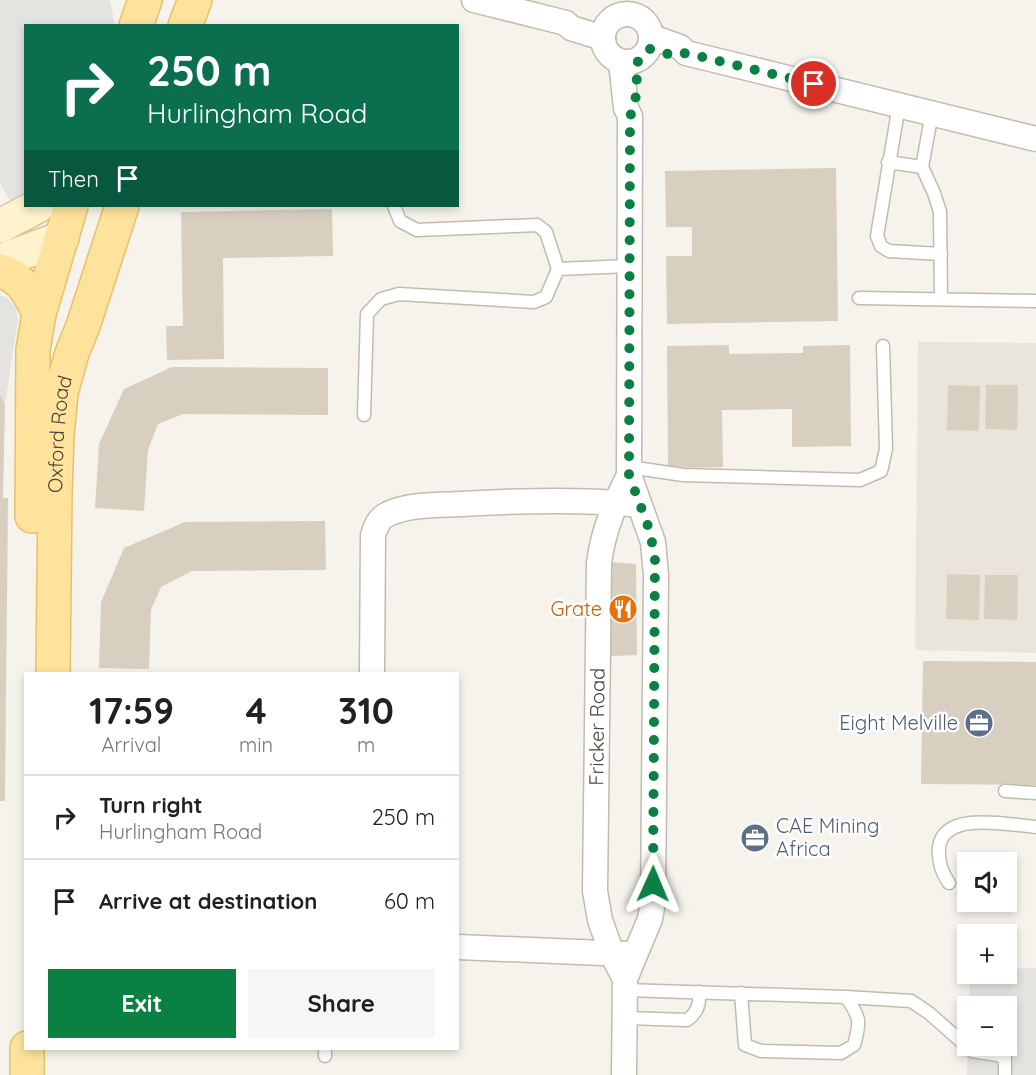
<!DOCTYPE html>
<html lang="en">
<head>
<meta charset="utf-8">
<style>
	body { margin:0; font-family:Quicksand,sans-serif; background:#f6f6f6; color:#202124; height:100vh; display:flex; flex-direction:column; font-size:22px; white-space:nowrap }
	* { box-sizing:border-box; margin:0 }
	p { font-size:20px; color:#757577 }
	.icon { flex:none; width:33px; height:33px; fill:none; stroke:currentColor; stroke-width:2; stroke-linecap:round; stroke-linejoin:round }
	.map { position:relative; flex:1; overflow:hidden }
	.side { position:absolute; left:24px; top:672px; width:435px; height:378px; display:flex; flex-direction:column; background:#fff; border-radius:0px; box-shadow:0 3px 9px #0003 }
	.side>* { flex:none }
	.hud { position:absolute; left:24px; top:24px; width:435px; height:183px; border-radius:0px; box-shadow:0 3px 9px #0003; background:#0b6e4f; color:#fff; overflow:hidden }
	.buttons { position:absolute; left:957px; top:852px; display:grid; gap:12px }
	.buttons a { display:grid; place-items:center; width:60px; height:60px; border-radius:0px; background:#fff; box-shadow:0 3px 9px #0003; font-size:30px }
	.pin { position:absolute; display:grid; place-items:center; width:51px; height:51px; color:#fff; margin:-26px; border:3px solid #fff; border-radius:50%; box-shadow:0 2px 6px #0007 }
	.me { position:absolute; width:66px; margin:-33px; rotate:1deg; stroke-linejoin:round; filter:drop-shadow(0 0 4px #0008) }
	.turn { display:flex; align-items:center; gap:21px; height:126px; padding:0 24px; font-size:27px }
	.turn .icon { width:78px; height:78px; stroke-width:2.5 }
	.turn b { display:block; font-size:42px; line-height:51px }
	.then { display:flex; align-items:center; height:57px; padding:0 24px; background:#0003; gap:12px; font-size:22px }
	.eta { display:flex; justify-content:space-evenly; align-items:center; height:102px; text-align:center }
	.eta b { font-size:36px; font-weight:700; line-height:42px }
	.button { display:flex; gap:12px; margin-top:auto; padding:12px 24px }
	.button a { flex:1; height:69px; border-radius:0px; background:#0b8043; color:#fff; font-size:24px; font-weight:700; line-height:69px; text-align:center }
	.button a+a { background:#f6f6f6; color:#202124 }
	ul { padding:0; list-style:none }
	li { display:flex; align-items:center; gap:18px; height:84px; padding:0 24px; border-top:2px solid #e0e0e0 }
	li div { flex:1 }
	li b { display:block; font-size:22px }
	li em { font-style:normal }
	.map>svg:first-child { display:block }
</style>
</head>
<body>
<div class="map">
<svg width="1036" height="1075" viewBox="0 0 1036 1075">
	<rect width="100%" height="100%" fill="#f6f3ec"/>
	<path fill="#eae5da" d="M918 342 1036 343V653L915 650Z"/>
	<path fill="#e5e3e0" d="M0 0H110L115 25 26 26 25 197 13 206 0 183Z
		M0 295 7 298 16 308 18 320 5 404 0 395Z
		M1036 968V1075H967L968 1046H1006V1006H969L970 974H1006L1007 969Z"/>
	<path fill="#d8cfc1" d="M836 168 838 321 667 324 666 256H692V227H666L665 171Z
		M332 209 333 256 223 258 224 359 167 360 166 326H183L181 212Z
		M729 345V354L803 353V346L850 345 851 446 792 447V409L722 410 723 467 668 468 667 346Z
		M172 367 328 368V415L183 414 158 424 148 450 144 511 95 508 99 444 124 389Z
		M948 385 980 386 979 431 947 430Z
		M986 385H1018L1017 430 985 429Z
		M0 395 5 404 3 498H8L5 801H0Z
		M325 521 326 570 192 571 161 587 151 610 149 669 99 668 101 602 124 548 185 522Z
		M610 562 636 564 637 655 611 656Z
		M947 574 980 575 979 620 946 619Z
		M985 575H1018L1017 620 984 619Z
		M923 661 1036 662V785L921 784Z"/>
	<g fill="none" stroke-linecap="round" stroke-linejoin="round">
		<g stroke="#c2bbae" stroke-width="15">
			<path id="service" d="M899 105 877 236 881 246 889 251 941 254
				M932 113 922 167 934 193 940 212 941 299
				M888 162 922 167
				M394 206 400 221 417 230 537 225 546 232 558 269
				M859 298 1036 301
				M364 415 367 314 381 299 399 294 534 302 546 297 558 269 629 266
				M629 467 683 475 860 480 881 471 886 449 883 346
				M1005 791 1036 793
				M949 883C941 871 938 861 939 847 944 810 1010 825 1036 827
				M625 990 846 997C860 1017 861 1021 854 1045L841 1053 761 1051 745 1045 741 993
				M846 997 911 1001 929 1013 972 1051 998 1055 1005 1059V1075
				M625 1018 687 1020C697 1013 700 1005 699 992
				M325 1056V1048"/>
		</g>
		<g stroke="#c2bbae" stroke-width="27">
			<g id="minor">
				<path d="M474 0 566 23 571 28 603 38"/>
				<circle cx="627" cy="38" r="24"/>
				<path d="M652 37 680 47 686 53 1036 139"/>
				<path d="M621 62 626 108 630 116 629 475 653 542 656 575 653 902 650 919 625 979 624 1075"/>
				<path d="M372 674 373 535C376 526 379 518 388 514 409 504 438 505 461 504 514 501 577 499 630 504"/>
				<path d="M458 947 626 954"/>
				<path id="s1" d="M625 979 612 954 600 920 595 891 599 563C603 531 615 503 629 475"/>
			</g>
		</g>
		<g stroke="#d6c79b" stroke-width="36">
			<path id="secondary" d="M0 226 38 206
				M0 261 62 238"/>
		</g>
		<g stroke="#e6c16a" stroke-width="36">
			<g id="primary">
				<path d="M136 26 145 0"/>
				<path d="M185 26 195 0"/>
				<path d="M0 271C21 276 31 295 39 314"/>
				<path d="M32 516 33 350 39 314 71 206"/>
				<path id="s2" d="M53 674 55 492 57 435 61 393 72 353 83 326 122 206"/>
				<path d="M27 1075V1048"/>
			</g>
		</g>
		<use href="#service" stroke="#fff" stroke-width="12"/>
		<use href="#minor" stroke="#fff" stroke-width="24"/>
		<use href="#secondary" stroke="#fff3cd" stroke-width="33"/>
		<use href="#primary" stroke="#ffe39c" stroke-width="33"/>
	</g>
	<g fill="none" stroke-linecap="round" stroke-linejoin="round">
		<path stroke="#0b8043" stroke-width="10" stroke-dasharray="0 18" d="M653 884 655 555 648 526 629 475 630 116 635 107 638 60 650 49 675 56 686 53 814 84"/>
	</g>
	<defs>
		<g id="restaurant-disc" transform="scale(1.5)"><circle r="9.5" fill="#e8710a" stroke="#fff"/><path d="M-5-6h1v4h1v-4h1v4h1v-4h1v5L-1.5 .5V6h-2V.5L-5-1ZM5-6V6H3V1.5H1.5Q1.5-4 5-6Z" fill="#fff"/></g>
		<g id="office-disc" transform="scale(1.5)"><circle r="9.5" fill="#5c6f8a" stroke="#fff"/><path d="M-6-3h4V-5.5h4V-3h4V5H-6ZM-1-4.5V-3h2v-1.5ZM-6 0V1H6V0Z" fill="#fff"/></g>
	</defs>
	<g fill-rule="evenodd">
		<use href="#restaurant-disc" x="623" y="609"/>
		<use href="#office-disc" x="979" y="723"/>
		<use href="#office-disc" x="755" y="838"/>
	</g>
	<g text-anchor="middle" stroke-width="5" stroke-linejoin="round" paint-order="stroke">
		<g font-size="20" fill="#4b4439" stroke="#fff">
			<text dy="7" stroke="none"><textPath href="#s2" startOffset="240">Oxford Road</textPath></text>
			<text dy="7" stroke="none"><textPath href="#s1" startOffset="258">Fricker Road</textPath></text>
		</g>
		<g font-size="20" fill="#c56008" stroke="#fff" text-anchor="end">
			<text x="602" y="616">Grate</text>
		</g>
		<g font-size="20" fill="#4e5e75" stroke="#fff" text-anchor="end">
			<text x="958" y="730">Eight Melville</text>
			<text x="776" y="833" text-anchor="start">CAE Mining<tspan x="776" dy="23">Africa</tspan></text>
		</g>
	</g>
</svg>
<div class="buttons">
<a><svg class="icon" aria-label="sound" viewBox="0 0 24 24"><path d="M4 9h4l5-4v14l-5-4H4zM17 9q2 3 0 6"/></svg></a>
<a>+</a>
<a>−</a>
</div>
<div class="pin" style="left:814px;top:84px;background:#d93025"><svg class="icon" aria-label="arrive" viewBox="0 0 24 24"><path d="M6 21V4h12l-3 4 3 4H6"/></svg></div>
<svg class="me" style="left:653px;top:884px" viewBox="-20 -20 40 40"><path d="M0-17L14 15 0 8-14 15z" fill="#0b8043" stroke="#fff" stroke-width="4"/></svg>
<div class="hud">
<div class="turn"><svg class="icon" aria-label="right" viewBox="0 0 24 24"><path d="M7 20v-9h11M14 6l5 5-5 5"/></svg><div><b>250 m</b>Hurlingham Road</div></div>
<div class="then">Then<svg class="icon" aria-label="arrive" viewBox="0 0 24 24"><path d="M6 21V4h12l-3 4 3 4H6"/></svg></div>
</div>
<section class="side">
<div class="eta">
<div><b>17:59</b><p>Arrival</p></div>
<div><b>4</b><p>min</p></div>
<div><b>310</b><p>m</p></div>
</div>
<ul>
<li><svg class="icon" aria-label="right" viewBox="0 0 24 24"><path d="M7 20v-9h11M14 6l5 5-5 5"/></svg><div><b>Turn right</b><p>Hurlingham Road</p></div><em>250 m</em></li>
<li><svg class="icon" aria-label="arrive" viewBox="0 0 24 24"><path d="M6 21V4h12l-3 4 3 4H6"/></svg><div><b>Arrive at destination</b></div><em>60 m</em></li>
</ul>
<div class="button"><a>Exit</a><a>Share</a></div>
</section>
</div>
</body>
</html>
